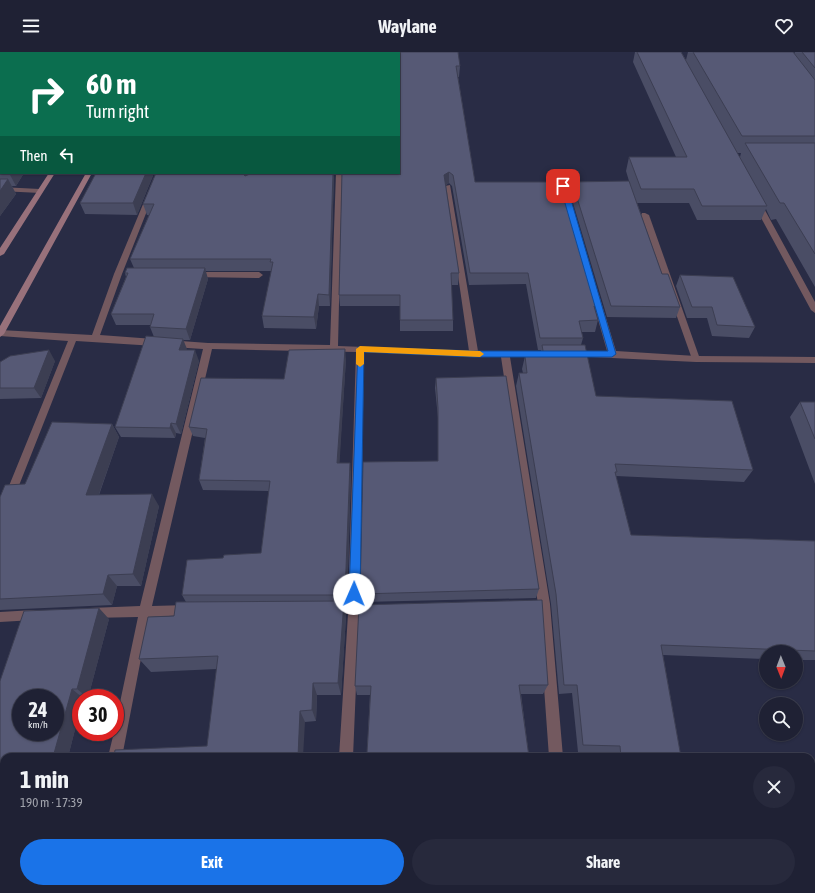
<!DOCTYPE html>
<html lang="en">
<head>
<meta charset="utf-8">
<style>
	body { margin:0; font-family:"Asap Condensed",sans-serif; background:#27293c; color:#f1f3f6; height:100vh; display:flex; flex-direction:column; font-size:15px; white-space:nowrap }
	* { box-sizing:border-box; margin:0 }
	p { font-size:13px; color:#a1a3ac }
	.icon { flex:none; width:22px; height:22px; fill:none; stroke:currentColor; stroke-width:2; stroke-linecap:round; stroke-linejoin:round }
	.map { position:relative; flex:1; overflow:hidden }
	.panel { position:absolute; left:0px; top:701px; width:815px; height:140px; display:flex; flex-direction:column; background:#1f2134; border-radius:12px 12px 0 0; box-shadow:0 1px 3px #0004,0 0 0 1px #3c3e4f }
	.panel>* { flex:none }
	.banner { position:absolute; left:0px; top:0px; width:400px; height:122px; box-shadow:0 1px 3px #0004,0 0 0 1px #3c3e4f; background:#0b6e4f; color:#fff; overflow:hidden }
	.needle { width:26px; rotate:179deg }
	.controls { position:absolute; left:759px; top:593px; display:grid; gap:8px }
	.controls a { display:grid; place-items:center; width:44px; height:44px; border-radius:50%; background:#1f2134; box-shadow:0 1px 3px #0004,0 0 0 1px #3c3e4f; font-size:20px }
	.speed { position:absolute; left:12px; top:637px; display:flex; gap:8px; font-size:20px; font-weight:700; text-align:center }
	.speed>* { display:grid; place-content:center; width:52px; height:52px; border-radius:50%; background:#1f2134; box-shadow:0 1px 3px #0004,0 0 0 1px #3c3e4f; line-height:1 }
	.speed small { font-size:10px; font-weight:400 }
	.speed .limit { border:6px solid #d22; background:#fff; color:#111 }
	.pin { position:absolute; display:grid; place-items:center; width:34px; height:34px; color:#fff; margin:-17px; border-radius:8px; box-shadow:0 2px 6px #0006 }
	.me { position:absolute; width:44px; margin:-22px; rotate:1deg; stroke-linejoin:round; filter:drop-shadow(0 0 3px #0008) }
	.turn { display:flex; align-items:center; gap:14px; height:84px; padding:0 20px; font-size:18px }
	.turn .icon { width:52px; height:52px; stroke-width:2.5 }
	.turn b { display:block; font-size:28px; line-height:34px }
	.then { display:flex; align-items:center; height:38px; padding:0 20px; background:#0003; gap:8px; font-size:15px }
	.round { display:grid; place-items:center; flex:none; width:42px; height:42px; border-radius:21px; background:#27293c }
	.summary { display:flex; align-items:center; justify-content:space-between; height:68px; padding:0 20px }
	h1 { font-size:24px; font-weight:700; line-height:30px }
	.primary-button { display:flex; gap:8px; margin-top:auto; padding:8px 20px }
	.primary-button a { flex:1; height:46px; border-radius:24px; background:#1a73e8; color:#fff; font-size:16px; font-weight:700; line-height:46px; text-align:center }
	.primary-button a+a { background:#27293c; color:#f1f3f6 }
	header { display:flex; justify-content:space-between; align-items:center; height:52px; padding:0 20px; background:#1f2134; font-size:18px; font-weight:700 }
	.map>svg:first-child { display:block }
</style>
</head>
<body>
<header><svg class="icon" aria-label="menu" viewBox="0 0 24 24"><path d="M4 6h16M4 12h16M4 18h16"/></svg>Waylane<svg class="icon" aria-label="heart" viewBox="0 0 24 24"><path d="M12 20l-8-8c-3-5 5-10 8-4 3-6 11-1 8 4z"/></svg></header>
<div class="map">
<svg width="815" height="841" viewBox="0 0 815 841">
	<rect width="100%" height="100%" fill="#292c45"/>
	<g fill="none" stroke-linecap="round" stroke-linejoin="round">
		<path fill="#73595f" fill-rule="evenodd" d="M642 161H645L649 163 700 307 699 309H693L692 307 641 163Z"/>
		<path fill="#73595f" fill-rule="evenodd" d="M208 0H214V1H208Z
			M156 121H162L122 222 100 283 208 291 330 293 336 121H342L338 294 469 299 445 134 450 133 478 299H553L557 302 553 305H510L550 552 563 705H549L538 552 501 305 364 300 360 552 376 553 378 557 376 561 359 562 353 705H339L348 562H332L328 561 326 557 328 553 332 552H348L356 300 212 297 152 554 188 553 192 554 194 558 192 562 188 563 149 565 122 705H108L114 680H115V674L138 565 90 566 86 565 84 561 86 557 90 556 140 554 203 297 76 289 5 469 4 472 0 473V456L68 289 0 284V278L92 283 114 222Z
			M0 135 40 137 43 139 40 141 0 139Z
			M754 149H760L761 151 815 250V261L811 258 753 151Z
			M193 220H259L263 223 259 226 190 225V221Z
			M595 240 599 243 616 299 696 304 815 305V311L696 310 570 304 569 302 573 299H607L591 243Z
			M34 558 38 559 40 563 38 567 34 568 0 570V560Z
			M331 837H345V841H331Z
			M558 837H572L573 841H559Z"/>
		<path fill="#98717b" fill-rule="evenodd" d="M123 0H129L122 1Z
			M152 0H158L151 1Z
			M49 121H55L4 202 0 204V196Z
			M86 121H92L4 282 0 285V274Z"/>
	</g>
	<path fill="#4a4d65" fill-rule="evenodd" d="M0 0 1 1V121H24L16 134H12L16 142 0 164Z
		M635 0H681L686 8 688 0H793L794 2 795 0H815V235L776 167 771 168 766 157 761 168H697L689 151H637L662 222 680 255 676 266 607 265 570 141 572 130 629 129 626 119 629 105H676L633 10ZM737 101H741L740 105Z
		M399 1 460 14 459 25H458L475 130 599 254 596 262 598 268 595 280H581L583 286 581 293 596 344 753 418 744 430 616 424 631 483 815 489V608H796V600H766V607L663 603 681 705H614L613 701 578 700 572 641 559 642 551 552 516 334 519 321H523L522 317 525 304H540L541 298H538L526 232 469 233 452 134 449 131 446 133 459 221 458 233H451L453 268V279H400V254H340L339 243Z
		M96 121H154L137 163 85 162 80 151Z
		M156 121H246L245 124 250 122V121H334L330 254H319L316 277 264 276 262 264 272 219H205L208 227 190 288H183L186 298 199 309 181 382 176 381 175 386 121 385 115 375 154 285 150 275V273H116L111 262 126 225 125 221 134 216 130 207 149 163H147L143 152Z
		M680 223 755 275 749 286 712 284 707 266H687L676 234Z
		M346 307 339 411 351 420 347 551H344L346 564 341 643H317L316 669 305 670 207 694 217 617 151 620 139 607 174 564 186 550 182 543 223 506 261 501 269 439 203 438 199 428 205 386 193 384 189 375 284 327Z
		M55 309 41 346 0 347V310Z
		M436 326 539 537 536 546 362 550 360 542 438 409V366L435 336Z
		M800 350H815V432L790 365Z
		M112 372 119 385 99 443 159 454 141 534H117L112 553 0 558V444L25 432Z
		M109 567 88 646H81V654L68 705 4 837H71L70 841H0V629Z
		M548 633 543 642H521L529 705H368L367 701 370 643H357L355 634Z
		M76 837H291L292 841 144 840 121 841H85L75 839Z
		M604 837H709L710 841H605Z"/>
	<path fill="#3c3e52" d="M71 0H80V1H70Z
		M449 120V131L444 134V123Z
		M9 121H24L16 134Z
		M146 121H154L137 163 133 151Z
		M241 121H246L244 132Z
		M333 121H334L330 254 329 243Z
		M8 127 16 142 0 164V139Z
		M205 216 208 227 190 288 186 277Z
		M318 242 319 254 316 277 314 265Z
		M183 287 187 297 183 309 179 298Z
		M345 297 346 307 339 420 337 411Z
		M49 298 55 309 41 346 34 336Z
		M195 298 199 309 181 382 176 372Z
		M171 371 176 381 175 386 170 376Z
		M112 372 119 385 94 456 86 443Z
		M350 411 351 420 347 551 345 543Z
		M152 442 159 454 141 534 133 522Z
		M108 523 117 534 112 553 103 542Z
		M344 549 346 564 341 643 338 631Z
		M99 556 109 567 88 646 77 637Z
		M313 631 317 643 316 669 312 658Z
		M72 637 83 646H81V654L68 705H53Z
		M300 659 305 670 303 705H298Z
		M56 837H71L70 841H56Z
		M286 837H291L292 841H288Z"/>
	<path fill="#565975" stroke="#3c3e52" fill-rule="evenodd" d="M0 0H71L70 1H1V120H0Z
		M224 0H458L460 14H456L475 130H563L599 254H594L598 268 579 269 583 286H540L528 221H470L453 123 449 120 444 123 459 221H451L453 268H400V243H339L342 121H399V1H224Z
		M637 0H681L767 154H702L694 137H641L629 105H687Z
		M693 0H793L815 28V84H742Z
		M802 0H815V16Z
		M745 91H815V202L784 151H780Z
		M96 121H146L133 151H80Z
		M156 121H242L245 124 250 122V121H333L329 243 318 242 314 265 262 264 273 210H270L271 207H130L154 152H143Z
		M0 127H8L0 139Z
		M629 129 662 222H668L680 255 611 254 572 130Z
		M127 216H205L186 277 150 275 154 262H111L128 221H125Z
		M680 223 733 225 755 275 717 273 712 255H692Z
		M146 284 183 287 179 298H195L176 372 171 371 170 376 115 375Z
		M542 293H585L596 344 732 349 753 418 615 412 617 420H615L631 483 815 489V599L661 593 681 705H621L620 694 583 693 577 633H564L556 542 519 321H527L525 304H544Z
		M345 297 337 411H350L345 543H182L187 508 223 506 224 503 261 501 270 429 199 428 207 377 189 375 201 326 284 327 289 298Z
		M49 298 34 336H0V310L10 304Z
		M506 324 539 537 360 542 363 410 438 409V356L436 326Z
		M800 350H815V387Z
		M52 370 112 372 86 443 152 442 133 522 108 523 103 542 0 547V445L5 433 25 432Z
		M542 548 548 633H519L529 705H370V701H367L371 634H355L359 553Z
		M344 549 338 631H313L312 658 300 659 298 705H114L115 698 207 694 218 604 139 607 148 565 174 564 176 550Z
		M99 556 77 637H72L53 705H4V837H56V841H0V629L24 559ZM21 646H55V680H21Z
		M76 837H114L75 839Z
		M144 837H286L288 841H143Z
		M612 837H709L710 841H612Z"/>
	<path fill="#1a73e8" stroke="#114b97" d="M563 132 567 134 616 302 612 305H474L364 300 360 542 358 545 354 547 351 545 349 542 358 295 474 299H608L560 134Z"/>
	<path fill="#f59e0b" d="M360 294 480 299 484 302 480 305 364 300V312L360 315 356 312V297Z"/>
</svg>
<div class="controls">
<a><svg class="needle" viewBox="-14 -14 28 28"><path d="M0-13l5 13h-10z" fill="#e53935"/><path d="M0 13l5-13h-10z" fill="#a1a3ac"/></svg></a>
<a><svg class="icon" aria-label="search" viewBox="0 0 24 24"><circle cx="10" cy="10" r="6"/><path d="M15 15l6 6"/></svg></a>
</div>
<div class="speed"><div>24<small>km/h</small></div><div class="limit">30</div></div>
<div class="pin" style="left:563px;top:134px;background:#d93025"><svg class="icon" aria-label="arrive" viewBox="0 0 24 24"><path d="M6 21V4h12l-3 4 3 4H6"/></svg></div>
<svg class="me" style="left:354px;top:542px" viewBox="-20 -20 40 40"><circle r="19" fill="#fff"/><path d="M0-13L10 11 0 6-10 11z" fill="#1a73e8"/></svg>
<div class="banner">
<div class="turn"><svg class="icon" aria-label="right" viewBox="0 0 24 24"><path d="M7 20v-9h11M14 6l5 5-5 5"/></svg><div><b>60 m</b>Turn right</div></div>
<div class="then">Then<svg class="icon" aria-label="left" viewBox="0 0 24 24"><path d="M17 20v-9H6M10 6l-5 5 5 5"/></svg></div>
</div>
<section class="panel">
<div class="summary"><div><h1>1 min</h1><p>190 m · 17:39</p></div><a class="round"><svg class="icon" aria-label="close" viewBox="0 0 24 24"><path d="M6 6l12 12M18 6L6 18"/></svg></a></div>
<div class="primary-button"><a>Exit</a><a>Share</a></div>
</section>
</div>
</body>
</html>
